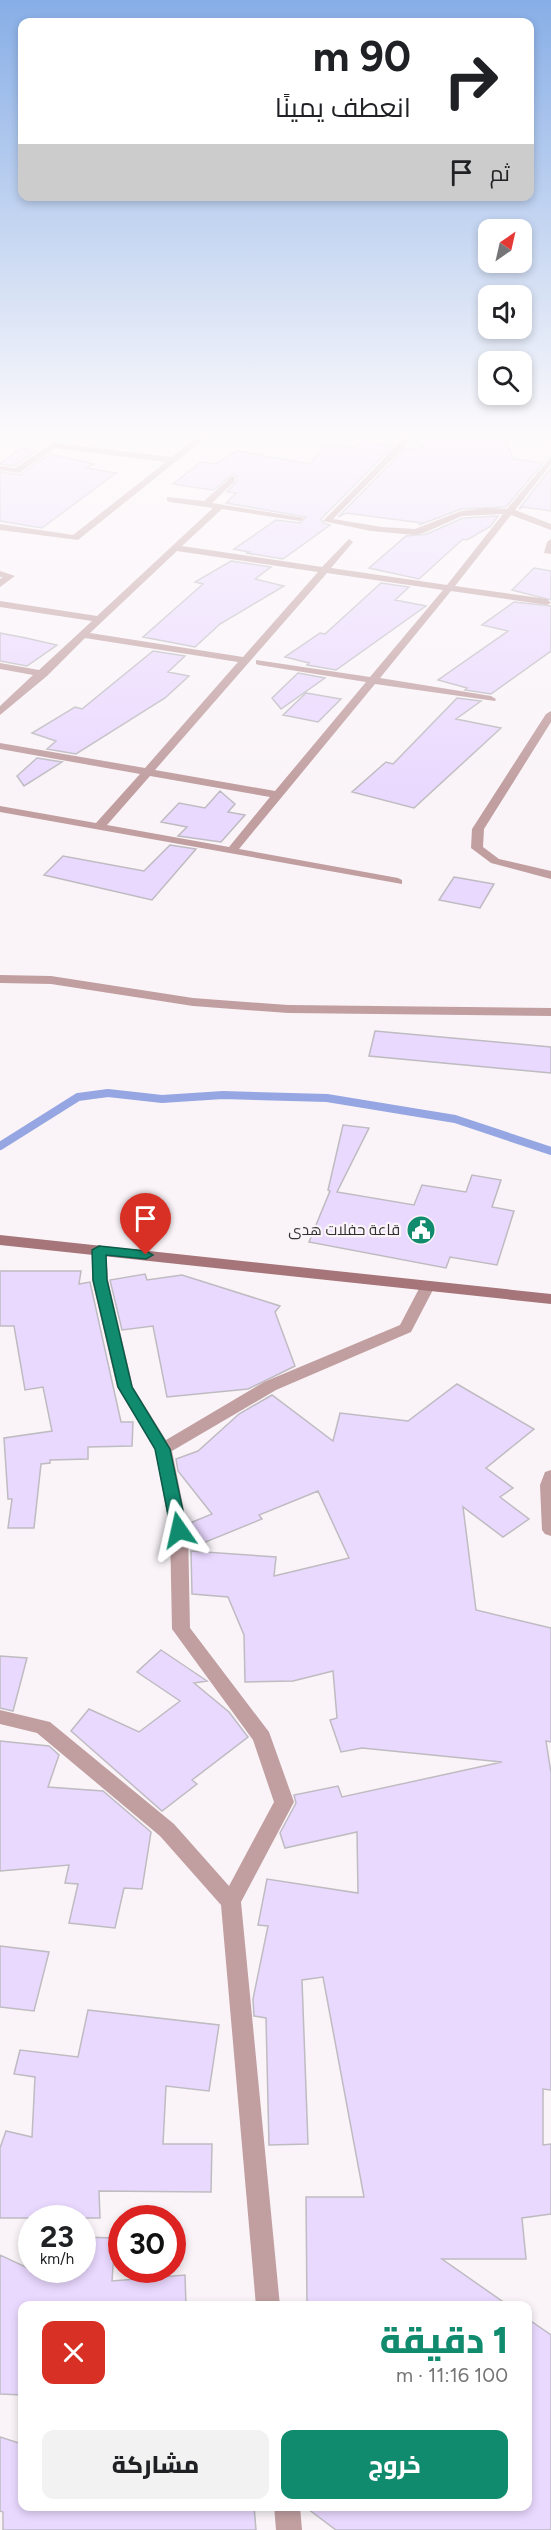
<!DOCTYPE html>
<html lang="ar">
<head>
<meta charset="utf-8">
<style>
	body { margin:0; font-family:Figtree,Cairo,sans-serif; background:#f2f2f2; color:#202124; direction:rtl; height:100vh; display:flex; flex-direction:column; font-size:22px; white-space:nowrap }
	* { box-sizing:border-box; margin:0 }
	p { font-size:20px; color:#757577 }
	.icon { flex:none; width:33px; height:33px; fill:none; stroke:currentColor; stroke-width:2; stroke-linecap:round; stroke-linejoin:round }
	.map { position:relative; flex:1; overflow:hidden; direction:ltr }
	.drawer { position:absolute; left:18px; top:2301px; width:514px; height:210px; display:flex; flex-direction:column; background:#fff; border-radius:12px; box-shadow:0 3px 9px #0003; direction:rtl }
	.drawer>* { flex:none }
	.top-card { position:absolute; left:18px; top:18px; width:516px; height:183px; border-radius:12px; box-shadow:0 3px 9px #0003; direction:rtl; background:#fff; color:#202124; overflow:hidden }
	.needle { width:39px; rotate:34deg }
	.buttons { position:absolute; left:478px; top:219px; display:grid; gap:12px }
	.buttons a { display:grid; place-items:center; width:54px; height:54px; border-radius:12px; background:#fff; box-shadow:0 3px 9px #0003; font-size:30px }
	.speed { position:absolute; left:18px; top:2205px; display:flex; gap:12px; font-size:30px; font-weight:700; text-align:center }
	.speed>* { display:grid; place-content:center; width:78px; height:78px; border-radius:50%; background:#fff; box-shadow:0 3px 9px #0003; line-height:1 }
	.speed small { font-size:15px; font-weight:400 }
	.speed .limit { border:9px solid #d22; background:#fff; color:#111 }
	.pin { position:absolute; display:grid; place-items:center; width:51px; height:51px; color:#fff; margin:-62px -26px; border-radius:50% 50% 50% 0; rotate:-45deg; box-shadow:0 0 6px #0007 }
	.pin .icon { rotate:45deg }
	.me { position:absolute; width:66px; margin:-33px; rotate:349deg; stroke-linejoin:round; filter:drop-shadow(0 0 4px #0008) }
	.turn { display:flex; align-items:center; gap:21px; height:126px; padding:0 24px; font-size:27px }
	.turn .icon { width:78px; height:78px; stroke-width:2.5 }
	.turn b { display:block; font-size:42px; line-height:51px }
	.then { display:flex; align-items:center; height:57px; padding:0 24px; background:#0003; gap:12px; font-size:22px }
	.round { display:grid; place-items:center; flex:none; width:63px; height:63px; border-radius:12px; background:#f2f2f2 }
	.headline { display:flex; align-items:center; justify-content:space-between; height:102px; padding:0 24px }
	h1 { font-size:36px; font-weight:800; line-height:45px; color:#118b6e }
	.action { display:flex; gap:12px; margin-top:auto; padding:12px 24px }
	.action a { flex:1; height:69px; border-radius:12px; background:#118b6e; color:#fff; font-size:24px; font-weight:800; line-height:69px; text-align:center }
	.action a+a { background:#f2f2f2; color:#202124 }
	.map>svg:first-child { display:block }
</style>
</head>
<body>
<div class="map">
<svg width="551" height="2530" viewBox="0 0 551 2530">
	<rect width="100%" height="100%" fill="#faf4f8"/>
	<g fill="none" stroke-linecap="round" stroke-linejoin="round">
		<path stroke="#95a6e2" stroke-width="8" d="M0 1146 78 1097 108 1093 162 1099 223 1095 327 1098 455 1119 551 1151"/>
	</g>
	<path fill="#ead9ff" stroke="#bebbc1" stroke-width="1.5" d="M467 435H504L513 459 543 463 506 507 461 509 419 525 422 523 346 513 338 517 406 448 418 450 432 438 457 441Z
		M361 441 393 446 321 519 323 523 330 525 283 559 246 553 249 552 234 549 276 520 300 523 306 517 226 503 236 493 227 492 237 481V476L233 474 213 490 173 484 201 462 216 464 237 451 310 464 326 445 353 448Z
		M21 448 36 451 14 466 0 464Z
		M50 454 94 464 85 468 116 473 42 528 0 521V472L20 475Z
		M551 468V511L523 507 519 509Z
		M498 516 491 526 467 540 463 539 419 579 369 568 406 536 427 534 463 518Z
		M231 561 271 567 255 579 284 586 220 624 195 647 143 637 203 584 195 582Z
		M534 568 551 571V600L512 590Z
		M381 583 409 587 395 600 426 606 336 670 307 665 309 663 285 657 320 633 325 634Z
		M514 602 551 606V651L491 694 465 690 467 688 438 680 508 631 482 625Z
		M0 633 26 638 57 645 27 666 0 661Z
		M153 651 185 656 168 672 189 676 165 698 76 754 47 749 56 741 32 733 75 707 82 709Z
		M298 673 325 678 281 709 272 698Z
		M306 693 341 699 318 722 283 715Z
		M457 698 481 701 456 719 501 728 414 808 352 792 386 762 393 764Z
		M37 758 62 762 24 786 17 776Z
		M220 791 235 804 228 812 245 815 221 842 178 836 187 827 161 822 179 803 205 808Z
		M170 845 196 849 152 900 44 875 63 856 144 871Z
		M454 877 494 884 480 908 439 900Z
		M375 1031 551 1047V1073L369 1056Z
		M343 1125 369 1128 337 1192 414 1205 422 1185 466 1192 472 1175 501 1180 492 1207 514 1211 497 1265 450 1257 446 1268 309 1242 330 1191 328 1190Z
		M0 1271H81L79 1284 90 1282 121 1422H133L132 1446 88 1447V1459L50 1460V1463L41 1464 34 1528H8L12 1499H8L4 1438 52 1431 43 1387 25 1390 14 1326H0Z
		M145 1274 147 1280 182 1275 280 1306 275 1312 295 1366 248 1389 167 1397 153 1326 122 1330 110 1280Z
		M457 1384 534 1429 486 1468 513 1488 500 1497 529 1519 503 1537 463 1507 476 1610 551 1628V1742L546 1741 551 1773V2090L543 2089V2145L551 2144V2214L522 2218 526 2259H442L509 2306H307L306 2197H364L323 1977 302 1980 308 2144 269 2145 266 2018 254 2016 253 1999 268 1926 258 1925 267 1879 358 1893 357 1832 285 1848 280 1833 296 1803 294 1795 338 1786 342 1797 502 1762 362 1748 341 1752 330 1720 337 1718 333 1671 293 1681 245 1682 244 1635 228 1597 192 1594 191 1551 276 1557 274 1576 349 1558 318 1491 259 1515 262 1519 191 1548 190 1523 212 1514 178 1471 176 1459 198 1451 239 1414 272 1395 333 1441 340 1413 408 1421Z
		M161 1650 207 1681 194 1683 229 1712 248 1737 192 1780 197 1784 162 1811 71 1731 89 1709 139 1732 180 1701 137 1672Z
		M0 1656 27 1658 13 1711 0 1708Z
		M0 1741 49 1746 59 1755 48 1787 103 1791 151 1832 142 1889 124 1888 115 1928 69 1923 78 1884 65 1883 69 1865 0 1871Z
		M0 1946 49 1952 34 2011 0 2007Z
		M88 2010 219 2025 209 2091 166 2086 163 2144H212L211 2192 99 2191 100 2218H0V2148L6 2131 32 2137 35 2077 14 2074 20 2050 78 2057Z
		M82 2237 115 2238 112 2281 185 2275 186 2306H22V2395L0 2394V2255L32 2270H82Z
		M528 2319 551 2335V2530H336L304 2506H528Z
		M0 2437 22 2444V2506H254L256 2530H3V2512L0 2511Z"/>
	<g fill="none" stroke-linecap="round" stroke-linejoin="round">
		<path fill="#c19fa1" fill-rule="evenodd" d="M200 435H209L78 540 0 530V524L73 535 166 462 55 448 19 473 0 470V466L15 468 53 443 172 457Z
			M407 435H416L333 519 382 527 415 529 461 511 488 508 507 509 551 457V464L515 510 551 524V530L511 515 455 586 547 599 551 603 547 605 451 591 380 678 491 696 496 699 495 701 375 684 239 849 398 878 402 880V884L0 812V806L96 823 140 774 0 749V743L145 768 238 662 85 638 47 676 0 715V706L33 675 0 669V663L39 670 92 621 0 607V601L97 616 213 508 170 502 167 501V497L204 501 232 476 235 477V481L212 503 304 518 300 521 222 509 182 546 322 567 349 539 353 542 331 568 447 585 503 514 462 516 426 532 415 535 371 531 323 521ZM177 551 318 572 243 657 90 633ZM327 573 443 590 370 677 256 660V664L259 665 366 682 275 791 155 770ZM150 776 270 797 229 847 107 825Z
			M551 539V554L544 553 547 542Z
			M0 571 15 576 0 587V579L3 577H0Z
			M551 711V722L484 829 483 847 499 859 551 871V879L491 863 471 848 472 829 546 714Z
			M0 975 51 976 193 998 288 1005 551 1008V1016L288 1013 193 1006 51 984 0 983Z"/>
		<path fill="#c19fa1" fill-rule="evenodd" d="M99 1245 106 1250 108 1280 133 1387 166 1440 264 1382 400 1325 422 1283H432L435 1286 411 1332 276 1390 172 1451 188 1530 190 1628 269 1732 294 1802 241 1902 280 2306H256L221 1905 160 1836 37 1733 0 1724V1710L50 1722 174 1824 229 1886 274 1802 253 1740 172 1629 170 1530 155 1449 117 1387 92 1280V1250Z
			M551 1470V1536L545 1534 542 1530 540 1485 545 1472Z
			M274 2506H300L302 2530H276Z"/>
		<path fill="#a57579" fill-rule="evenodd" d="M0 1235 551 1294V1304L0 1245Z"/>
	</g>
	<linearGradient id="sky" x2="0" y2="1"><stop stop-color="#87aee6"/><stop offset="0.55" stop-color="#fdfafc"/><stop offset="1" stop-color="#fdfafc" stop-opacity="0"/></linearGradient>
	<rect width="551" height="789" fill="url(#sky)"/>
	<path fill="#118b6e" stroke="#0b5a48" stroke-width="1.5" d="M99 1246 146 1251 153 1255 146 1259 106 1255 107 1280 132 1387 170 1449 187 1530 179 1536 171 1530 155 1449 118 1387 93 1280 92 1250Z"/>
	<defs>
		<g id="civic-disc" transform="scale(1.5)"><circle r="9.5" fill="#118b6e" stroke="#faf4f8"/><path d="M-.6-6.5H3V-4.5H.6V-3L4-1V1h2V6H-6V1h2V-1L-.6-3ZM-1.2 2.5V6h2.4V2.5Z" fill="#fff"/></g>
	</defs>
	<g fill-rule="evenodd">
		<use href="#civic-disc" x="421" y="1230"/>
	</g>
	<g text-anchor="middle" stroke-width="4.5" stroke-linejoin="round" paint-order="stroke">
		<g font-size="15" fill="#323032" stroke="#faf4f8" text-anchor="end">
			<text x="400" y="1235">قاعة حفلات هدى</text>
		</g>
	</g>
</svg>
<div class="buttons">
<a><svg class="needle" viewBox="-14 -14 28 28"><path d="M0-13l5 13h-10z" fill="#e53935"/><path d="M0 13l5-13h-10z" fill="#757577"/></svg></a>
<a><svg class="icon" aria-label="sound" viewBox="0 0 24 24"><path d="M4 9h4l5-4v14l-5-4H4zM17 9q2 3 0 6"/></svg></a>
<a><svg class="icon" aria-label="search" viewBox="0 0 24 24"><circle cx="10" cy="10" r="6"/><path d="M15 15l6 6"/></svg></a>
</div>
<div class="speed"><div>23<small>km/h</small></div><div class="limit">30</div></div>
<div class="pin" style="left:146px;top:1255px;background:#d93025"><svg class="icon" aria-label="arrive" viewBox="0 0 24 24"><path d="M6 21V4h12l-3 4 3 4H6"/></svg></div>
<svg class="me" style="left:179px;top:1530px" viewBox="-20 -20 40 40"><path d="M0-17L14 15 0 8-14 15z" fill="#118b6e" stroke="#fff" stroke-width="4"/></svg>
<div class="top-card">
<div class="turn"><svg class="icon" aria-label="right" viewBox="0 0 24 24"><path d="M7 20v-9h11M14 6l5 5-5 5"/></svg><div><b>90 m</b>انعطف يمينًا</div></div>
<div class="then">ثم<svg class="icon" aria-label="arrive" viewBox="0 0 24 24"><path d="M6 21V4h12l-3 4 3 4H6"/></svg></div>
</div>
<section class="drawer">
<div class="headline"><div><h1>1 دقيقة</h1><p>100 m · 11:16</p></div><a class="round" style="background:#d93025;color:#fff"><svg class="icon" aria-label="close" viewBox="0 0 24 24"><path d="M6 6l12 12M18 6L6 18"/></svg></a></div>
<div class="action"><a>خروج</a><a>مشاركة</a></div>
</section>
</div>
</body>
</html>
